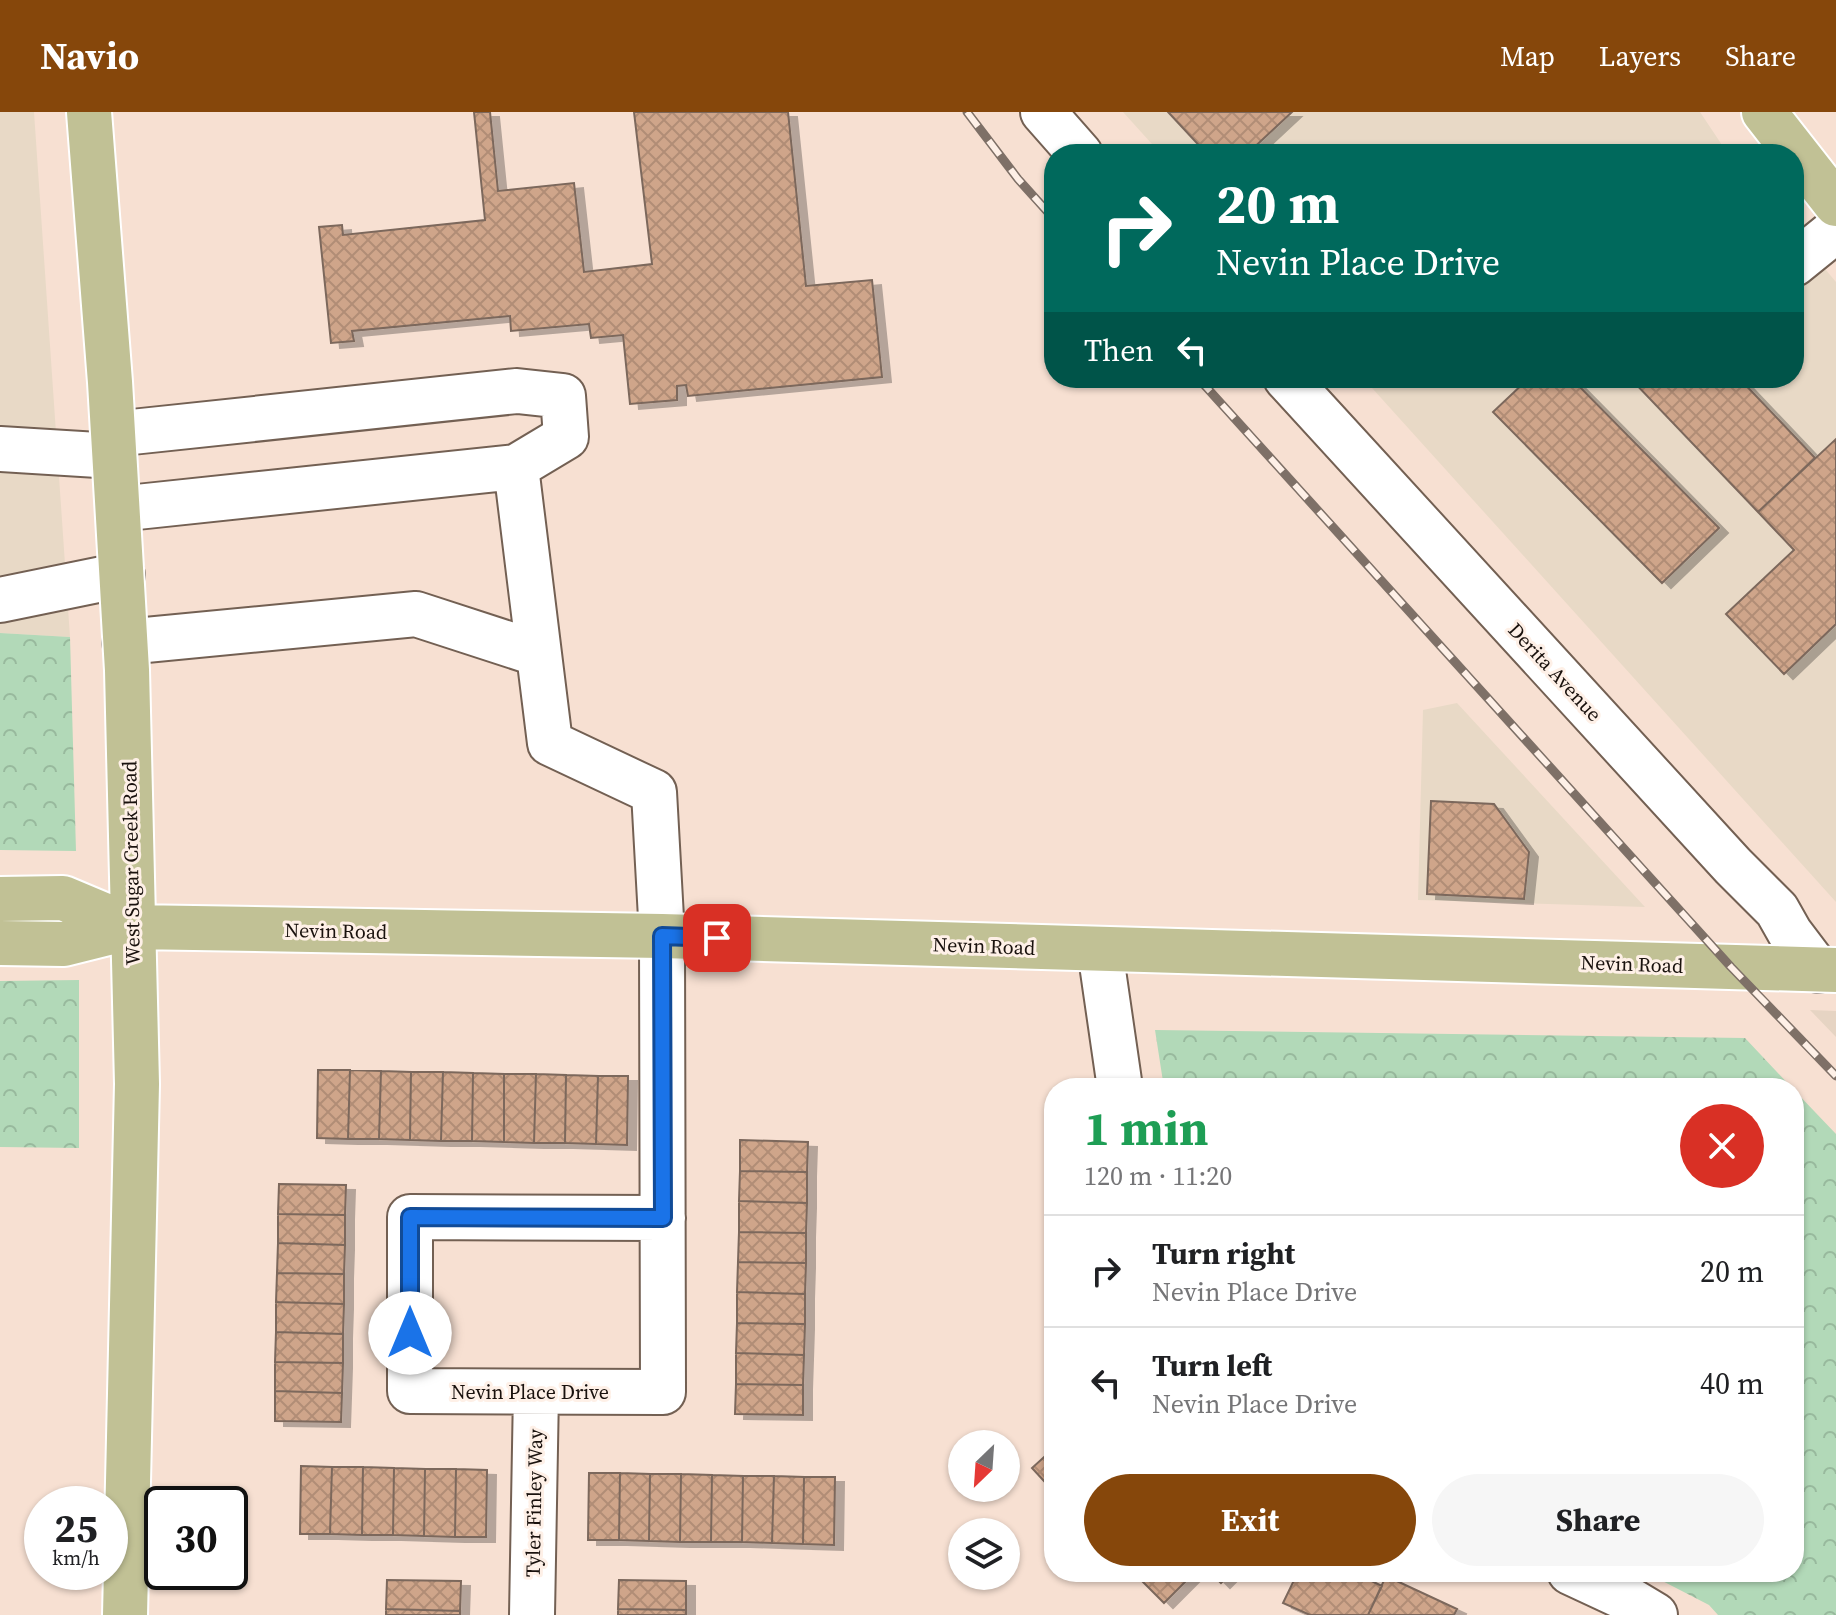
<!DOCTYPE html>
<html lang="en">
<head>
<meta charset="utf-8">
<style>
	body { margin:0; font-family:"Source Serif 4",serif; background:#f6f6f6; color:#202124; height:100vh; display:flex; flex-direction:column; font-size:30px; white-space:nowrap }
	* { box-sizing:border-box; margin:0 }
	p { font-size:26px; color:#757577 }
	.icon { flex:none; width:44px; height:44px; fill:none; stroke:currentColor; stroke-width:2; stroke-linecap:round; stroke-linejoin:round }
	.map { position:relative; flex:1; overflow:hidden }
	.sheet { position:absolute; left:1044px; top:966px; width:760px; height:504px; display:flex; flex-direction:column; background:#fff; border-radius:32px; box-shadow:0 2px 6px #0004 }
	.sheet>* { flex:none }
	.hud { position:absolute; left:1044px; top:32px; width:760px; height:244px; border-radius:32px; box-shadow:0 2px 6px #0004; background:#00695c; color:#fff; overflow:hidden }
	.needle { width:52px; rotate:205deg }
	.controls { position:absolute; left:948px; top:1318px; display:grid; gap:16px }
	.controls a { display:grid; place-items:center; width:72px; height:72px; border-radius:50%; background:#fff; box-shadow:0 2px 6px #0004; font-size:40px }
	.speed { position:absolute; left:24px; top:1374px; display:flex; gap:16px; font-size:40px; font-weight:700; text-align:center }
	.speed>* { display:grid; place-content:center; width:104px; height:104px; border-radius:50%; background:#fff; box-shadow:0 2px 6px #0004; line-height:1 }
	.speed small { font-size:20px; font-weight:400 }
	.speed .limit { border:4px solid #111; border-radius:12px; background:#fff; color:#111 }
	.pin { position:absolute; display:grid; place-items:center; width:68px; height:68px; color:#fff; margin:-34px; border-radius:16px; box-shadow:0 4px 12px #0006 }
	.me { position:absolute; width:88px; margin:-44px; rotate:0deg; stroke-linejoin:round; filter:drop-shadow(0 0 6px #0008) }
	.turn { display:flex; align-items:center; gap:28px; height:168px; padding:0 40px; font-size:36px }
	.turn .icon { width:104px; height:104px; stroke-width:2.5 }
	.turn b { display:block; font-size:56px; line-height:68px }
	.then { display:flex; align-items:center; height:76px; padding:0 40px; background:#0003; gap:16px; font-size:30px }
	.round { display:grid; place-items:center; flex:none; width:84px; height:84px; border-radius:42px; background:#f6f6f6 }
	.head { display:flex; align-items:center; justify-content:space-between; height:136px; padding:0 40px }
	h1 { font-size:48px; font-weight:700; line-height:60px; color:#1e9e55 }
	.action { display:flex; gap:16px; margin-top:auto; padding:16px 40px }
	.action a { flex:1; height:92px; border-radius:48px; background:#86470b; color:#fff; font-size:32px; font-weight:700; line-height:92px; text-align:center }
	.action a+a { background:#f6f6f6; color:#202124 }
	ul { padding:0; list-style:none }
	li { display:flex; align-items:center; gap:24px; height:112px; padding:0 40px; border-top:2px solid #e0e0e0 }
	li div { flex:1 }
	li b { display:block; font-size:30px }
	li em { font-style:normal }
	header { display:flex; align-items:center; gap:48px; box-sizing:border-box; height:112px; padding:0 40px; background:#86470b; color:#fff }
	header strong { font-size:38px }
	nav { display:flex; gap:44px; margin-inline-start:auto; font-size:28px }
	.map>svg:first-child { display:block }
</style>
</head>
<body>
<header>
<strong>Navio</strong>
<nav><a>Map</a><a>Layers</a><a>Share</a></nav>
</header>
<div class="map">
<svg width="1836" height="1503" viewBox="0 0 1836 1503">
	<defs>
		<pattern id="forest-crowns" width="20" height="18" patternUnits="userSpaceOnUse" patternTransform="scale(2)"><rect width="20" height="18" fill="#b2d9b8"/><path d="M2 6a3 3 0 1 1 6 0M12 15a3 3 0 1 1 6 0" fill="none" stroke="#98b99d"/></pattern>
		<pattern id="building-cross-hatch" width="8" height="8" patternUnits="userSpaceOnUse" patternTransform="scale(2)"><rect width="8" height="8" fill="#cfa58a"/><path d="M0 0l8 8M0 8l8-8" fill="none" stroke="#b18d76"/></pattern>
		<filter id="shadow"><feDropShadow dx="9" dy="5" stdDeviation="0" flood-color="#0004"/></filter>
	</defs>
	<rect width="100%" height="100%" fill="#f7e0d2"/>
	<path fill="#e8d9c6" d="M0 0H34L70 525 0 521Z
		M1123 0H1700L1728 42H1161Z
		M1794 120 1836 170V790L1363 266H1794Z
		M1457 591 1645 795 1418 788 1423 598Z"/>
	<path fill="#e6d4c3" d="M1810 898 1836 899V925Z"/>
	<path fill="url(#forest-crowns)" d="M0 521 70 525 76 739 0 738Z
		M79 868V1036L0 1035V869Z
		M1155 918 1745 926 1792 976H1164Z
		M1794 978 1836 1022V1503H1718L1709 1493 1645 1460H1794Z"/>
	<path fill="url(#building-cross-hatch)" stroke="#7c685c" stroke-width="2" filter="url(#shadow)" d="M474 0H490L498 79 574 71 584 160 652 152 634 0H788L806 174 872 168 882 265 688 284 686 273 677 274V288L630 292 623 223 591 226 589 212 511 219 510 204 352 219 354 229 331 231 319 115 342 113 343 123 485 108Z
		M1168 0H1292L1247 42H1207Z
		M1529 266H1571L1719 416 1662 471 1493 300Z
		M1630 266H1739L1815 346 1758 400Z
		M1836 327V512L1784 562 1726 502 1794 438 1758 400Z
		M1431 689 1494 692 1529 740 1524 787 1427 782Z
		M318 958H350L348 1027 317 1026Z
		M350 958 381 959 379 1027H348Z
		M381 959 411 960 410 1028 379 1027Z
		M411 960H443L441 1029 410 1028Z
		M443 960 473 961 472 1029H441Z
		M473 961 504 962V1030L472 1029Z
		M504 962H536L534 1031 504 1030Z
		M536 962 566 963 565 1031H534Z
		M566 963 598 964 596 1032 565 1031Z
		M598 964H628L627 1033 596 1032Z
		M740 1028 808 1030 807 1060 740 1059Z
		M740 1059 807 1060V1091L739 1089Z
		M279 1072 346 1073 345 1103 278 1102Z
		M739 1089 807 1091 806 1121 739 1120Z
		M278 1102 345 1103V1133L278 1131Z
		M739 1120 806 1121V1151L738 1150Z
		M278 1131 345 1133 344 1162 277 1161Z
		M738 1150 806 1151 805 1182 737 1180Z
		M277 1161 344 1162V1192L276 1190Z
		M737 1180 805 1182V1212L737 1211Z
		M276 1190 344 1192 343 1222 276 1220Z
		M737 1211 805 1212 804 1243 736 1241Z
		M276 1220 343 1222V1251L275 1250Z
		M736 1241 804 1243 803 1273 736 1272Z
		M275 1250 343 1251 342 1281 275 1279Z
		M736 1272 803 1273V1303L735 1302Z
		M275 1279 342 1281 341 1310 275 1309Z
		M1054 1336V1380L1032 1356Z
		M301 1354 332 1355 330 1422H300Z
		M332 1355H363L362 1423 330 1422Z
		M363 1355 394 1356 393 1423H362Z
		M394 1356 425 1357 424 1424 393 1423Z
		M425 1357H456L455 1425 424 1424Z
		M456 1357 487 1358 486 1425H455Z
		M589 1361H620L619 1428H588Z
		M620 1361 650 1362 649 1429 619 1428Z
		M650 1362H681L680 1430 649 1429Z
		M681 1362 712 1363 711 1430H680Z
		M712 1363 743 1364 742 1430H711Z
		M743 1364H774L772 1431 742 1430Z
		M774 1364 804 1365 803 1432 772 1431Z
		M804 1365H835L834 1433 803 1432Z
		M1133 1460H1195L1164 1491Z
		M1210 1460H1232L1221 1471Z
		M1298 1460H1353L1382 1474 1368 1503H1310L1283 1491Z
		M1386 1464 1457 1497 1454 1503H1368Z
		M387 1468 461 1469 460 1499 386 1497Z
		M619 1468 686 1469V1498L618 1497Z
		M386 1497 460 1499V1503H386Z
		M618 1497 686 1498V1503H618Z"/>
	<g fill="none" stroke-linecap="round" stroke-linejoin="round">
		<g stroke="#736053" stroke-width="48">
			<path id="minor" d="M1043 0 1080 42
				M1794 152 1836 118
				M1286 266 1733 754 1777 798 1790 821 1818 858
				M113 322 517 279 563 284 566 325 516 355 118 397
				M0 337 114 344
				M516 355 539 542
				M0 488 122 463
				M125 530 416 502 539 542 550 631 654 680 662 824 663 1280 410 1279V1105L663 1106
				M1100 838 1120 976
				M1570 1460 1630 1488 1655 1503
				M532 1503 536 1280"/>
		</g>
		<g stroke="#fff" stroke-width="48">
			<path id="major" d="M89 0 110 270 127 558 137 972 125 1503
				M1764 0 1836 92
				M0 787 63 786 132 815
				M0 831 64 832 132 815 662 824 1836 858"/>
		</g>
		<use href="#minor" stroke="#fff" stroke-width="44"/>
		<use href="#major" stroke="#c1c195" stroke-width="44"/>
		<g stroke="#7e7067" stroke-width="9">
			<path id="rail" d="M967 0 1018 67 1054 107
				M1198 266 1731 855 1836 964"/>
		</g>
		<use href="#rail" stroke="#fef0e7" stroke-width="6" stroke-dasharray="18" stroke-linecap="butt"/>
	</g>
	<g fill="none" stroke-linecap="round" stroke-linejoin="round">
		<g stroke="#114b97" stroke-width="20">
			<path id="route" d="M410 1221V1105L663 1106 662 824 717 826"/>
		</g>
		<use href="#route" stroke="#1a73e8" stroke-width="14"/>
	</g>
	<g text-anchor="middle" stroke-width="6" stroke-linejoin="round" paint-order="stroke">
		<g font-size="20" fill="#19110d" stroke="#fef0e7">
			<text transform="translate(1555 560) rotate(47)" y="7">Derita Avenue</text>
			<text transform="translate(131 751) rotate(-91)" y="7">West Sugar Creek Road</text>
			<text transform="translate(336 819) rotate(1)" y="7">Nevin Road</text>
			<text transform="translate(984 834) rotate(2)" y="7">Nevin Road</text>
			<text transform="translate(1632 852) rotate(2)" y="7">Nevin Road</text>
			<text x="530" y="1287">Nevin Place Drive</text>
			<text transform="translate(534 1391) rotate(-89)" y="7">Tyler Finley Way</text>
		</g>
	</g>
</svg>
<div class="controls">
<a><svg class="needle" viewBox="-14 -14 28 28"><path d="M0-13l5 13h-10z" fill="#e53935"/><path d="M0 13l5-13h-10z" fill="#757577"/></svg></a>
<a><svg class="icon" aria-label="layers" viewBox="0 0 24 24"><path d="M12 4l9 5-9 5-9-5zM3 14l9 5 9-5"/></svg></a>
</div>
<div class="speed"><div>25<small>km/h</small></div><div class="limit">30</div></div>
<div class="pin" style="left:717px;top:826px;background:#d93025"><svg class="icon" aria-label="arrive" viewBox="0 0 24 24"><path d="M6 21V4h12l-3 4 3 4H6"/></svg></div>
<svg class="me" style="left:410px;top:1221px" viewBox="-20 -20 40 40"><circle r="19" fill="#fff"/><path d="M0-13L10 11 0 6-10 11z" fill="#1a73e8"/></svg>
<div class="hud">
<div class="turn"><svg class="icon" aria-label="right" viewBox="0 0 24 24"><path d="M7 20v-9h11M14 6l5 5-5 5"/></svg><div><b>20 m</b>Nevin Place Drive</div></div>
<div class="then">Then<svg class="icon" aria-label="left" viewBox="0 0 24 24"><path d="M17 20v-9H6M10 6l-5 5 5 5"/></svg></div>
</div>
<section class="sheet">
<div class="head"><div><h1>1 min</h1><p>120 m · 11:20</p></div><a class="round" style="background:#d93025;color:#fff"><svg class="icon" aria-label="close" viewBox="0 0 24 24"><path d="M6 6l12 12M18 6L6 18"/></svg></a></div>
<ul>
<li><svg class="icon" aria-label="right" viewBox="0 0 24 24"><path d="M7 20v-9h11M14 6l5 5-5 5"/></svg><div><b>Turn right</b><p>Nevin Place Drive</p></div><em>20 m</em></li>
<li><svg class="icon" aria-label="left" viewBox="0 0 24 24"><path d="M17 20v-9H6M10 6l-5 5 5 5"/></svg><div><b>Turn left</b><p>Nevin Place Drive</p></div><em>40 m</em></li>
</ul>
<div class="action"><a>Exit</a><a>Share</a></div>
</section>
</div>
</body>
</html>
